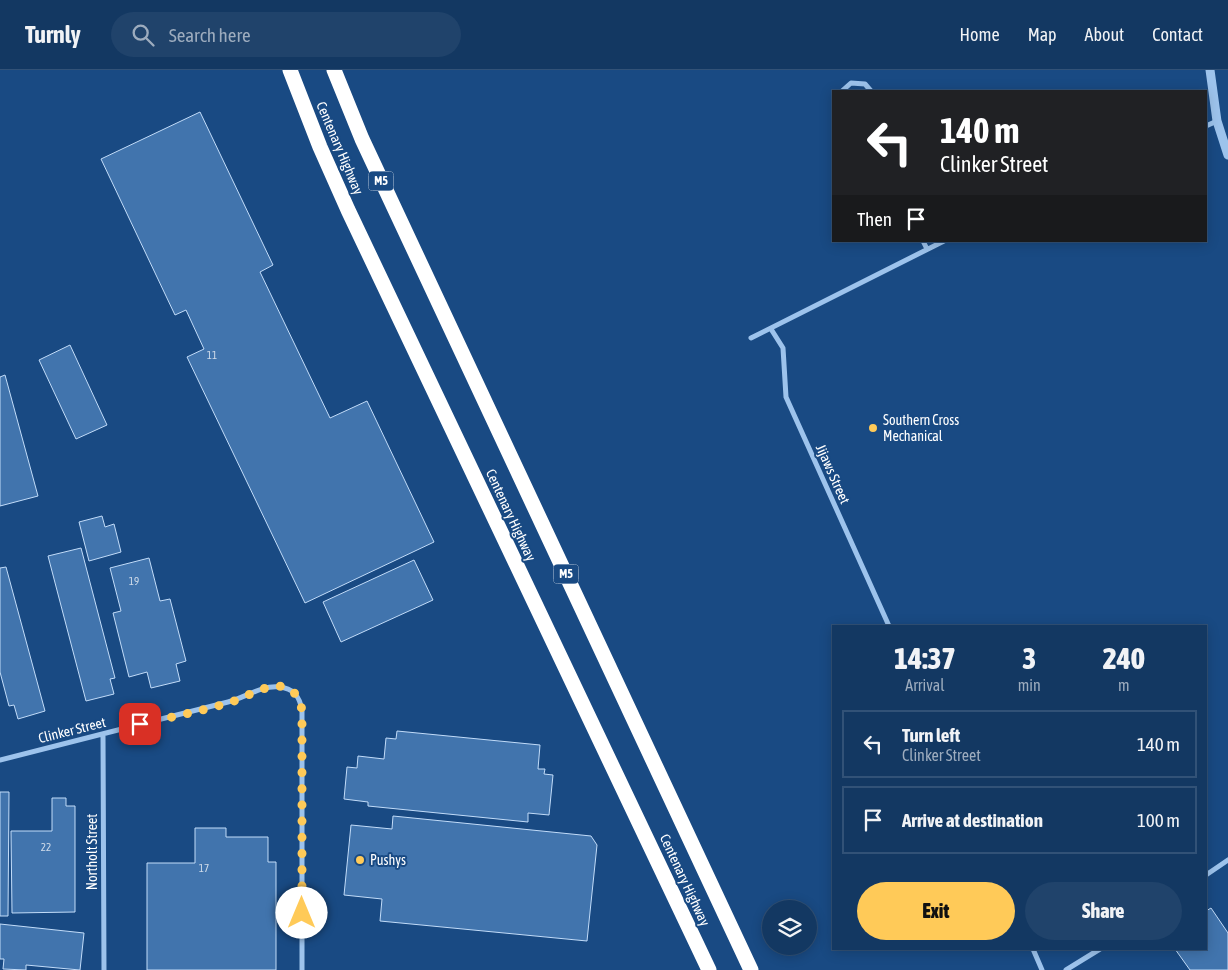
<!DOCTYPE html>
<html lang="en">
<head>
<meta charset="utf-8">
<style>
	body { margin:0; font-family:"Asap Condensed",sans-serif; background:#20436b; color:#f1f3f6; height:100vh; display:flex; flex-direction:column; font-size:19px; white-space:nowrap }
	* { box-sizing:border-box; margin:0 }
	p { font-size:16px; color:#9dacbe }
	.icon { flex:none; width:28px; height:28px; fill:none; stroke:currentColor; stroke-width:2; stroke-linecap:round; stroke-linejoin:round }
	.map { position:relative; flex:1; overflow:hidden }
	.panel { position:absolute; left:832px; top:555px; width:375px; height:325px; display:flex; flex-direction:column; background:#133862; border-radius:0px; box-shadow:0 2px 12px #0003,0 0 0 1px #325277 }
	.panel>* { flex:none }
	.guide { position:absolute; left:832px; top:20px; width:375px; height:152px; border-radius:0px; box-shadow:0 2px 12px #0003,0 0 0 1px #325277; background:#202124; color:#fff; overflow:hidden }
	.controls { position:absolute; left:762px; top:830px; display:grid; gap:10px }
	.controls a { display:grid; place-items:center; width:55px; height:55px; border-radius:50%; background:#133862; box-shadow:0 2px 12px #0003,0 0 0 1px #325277; font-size:25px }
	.pin { position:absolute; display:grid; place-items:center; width:42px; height:42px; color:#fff; margin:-21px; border-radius:10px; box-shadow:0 2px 8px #0006 }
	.me { position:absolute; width:55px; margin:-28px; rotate:0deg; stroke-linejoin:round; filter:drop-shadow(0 0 4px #0008) }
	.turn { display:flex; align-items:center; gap:18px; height:105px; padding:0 25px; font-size:22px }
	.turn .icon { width:65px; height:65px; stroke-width:2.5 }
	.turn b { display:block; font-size:35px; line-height:42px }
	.then { display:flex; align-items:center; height:48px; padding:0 25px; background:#0003; gap:10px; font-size:19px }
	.eta { display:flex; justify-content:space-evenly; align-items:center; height:85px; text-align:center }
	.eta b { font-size:30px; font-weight:800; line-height:35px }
	.action { display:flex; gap:10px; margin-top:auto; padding:10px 25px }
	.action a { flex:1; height:58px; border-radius:30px; background:#ffca58; color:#111; font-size:20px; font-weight:800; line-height:58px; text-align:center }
	.action a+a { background:#20436b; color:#f1f3f6 }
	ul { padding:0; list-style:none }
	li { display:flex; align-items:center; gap:15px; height:68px; margin:0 10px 8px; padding:0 15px; border:2px solid #325277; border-radius:0px }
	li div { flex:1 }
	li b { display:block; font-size:19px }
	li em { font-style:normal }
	header { display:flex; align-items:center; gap:30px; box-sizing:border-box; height:70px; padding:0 25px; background:#133862; border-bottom:1px solid #325277 }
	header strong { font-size:24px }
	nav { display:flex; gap:28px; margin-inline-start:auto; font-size:18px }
	.search { width:350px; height:45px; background:#20436b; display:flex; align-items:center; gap:12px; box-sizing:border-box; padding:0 18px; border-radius:28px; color:#9dacbe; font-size:19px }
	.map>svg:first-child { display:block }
</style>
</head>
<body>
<header>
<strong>Turnly</strong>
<div class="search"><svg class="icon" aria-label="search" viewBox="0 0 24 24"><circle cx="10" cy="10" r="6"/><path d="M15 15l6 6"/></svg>Search here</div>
<nav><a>Home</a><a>Map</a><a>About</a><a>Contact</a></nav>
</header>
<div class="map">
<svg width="1228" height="900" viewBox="0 0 1228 900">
	<rect width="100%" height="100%" fill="#194a83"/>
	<path fill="#4174ad" stroke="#c2dcf9" d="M200 42 273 195 260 202 330 348 367 331 434 472 305 533 187 287 204 279 186 240 175 245 101 89Z
		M70 275 107 355 76 369 39 290Z
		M5 305 38 426 0 436V307Z
		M102 446 105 457 114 454 121 482 89 491 79 452Z
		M81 478 115 608 110 609 114 624 86 631 48 486Z
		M149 488 160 531 170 529 186 591 176 594 180 611 151 618 147 602 129 607 113 543 121 541 110 498Z
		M414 490 433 530 341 572 323 532Z
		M6 497 45 641 18 649 14 635 9 636 0 602V498Z
		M397 661 540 675 538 699H545L544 704 553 705 549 745 528 743V752L368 736V732L344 729 347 697 357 698 358 686 384 689 386 668 396 669Z
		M0 722H9L8 846H0Z
		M52 728H66V736H75V842L12 843 11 761H52Z
		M393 746 591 766 597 775 587 871 380 851 382 829 344 825 351 755 392 759Z
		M195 758H226V767H268V792H276V900H147V793H195Z
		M1211 838 1228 863V900H1190L1175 879H1206V841Z
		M0 854 84 863 80 900 26 895V900L3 899 4 889H0Z"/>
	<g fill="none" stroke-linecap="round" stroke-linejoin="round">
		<path stroke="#9dc3ec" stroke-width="5" d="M842 21 851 13 865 14 871 21
			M1206 56 1217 51
			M923 171 927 179
			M771 259 783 278 786 327 889 556
			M751 268 944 171
			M103 664 104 900
			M0 690C76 671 152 651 228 632 244 628 262 615 279 617 294 618 300 627 302 641V900
			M1206 805 1228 790
			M1033 879 1042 900
			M1066 900 1100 879"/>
		<path stroke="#9dc3ec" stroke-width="9" d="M1210 0 1217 51 1228 85"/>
		<path stroke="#fff" stroke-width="15" d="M290 0 320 77 348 140 709 900
			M334 0 362 69 751 900"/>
	</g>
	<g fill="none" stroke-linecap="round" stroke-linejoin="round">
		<path stroke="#ffca58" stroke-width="9" stroke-dasharray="0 16.2" d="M140 654C171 647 204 641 234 631 248 626 264 616 278 616 293 617 300 627 302 641V843"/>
	</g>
	<g fill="#ffca58" stroke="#194a83" stroke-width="2">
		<circle cx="873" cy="358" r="5"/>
		<circle cx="360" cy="790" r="5"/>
	</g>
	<g text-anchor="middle" stroke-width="4" stroke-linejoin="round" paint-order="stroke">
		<g font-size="11" fill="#d0dcea">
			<text x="212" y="289">11</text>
			<text x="134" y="515">19</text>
			<text x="46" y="781">22</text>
			<text x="204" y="802">17</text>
		</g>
		<g fill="#194a83" stroke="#bac9da" stroke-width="1">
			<rect x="368.5" y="101.5" width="25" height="19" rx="4"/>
			<rect x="553.5" y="494.5" width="25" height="19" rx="4"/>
		</g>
		<g font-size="12" font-weight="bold" fill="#fff">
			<text x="381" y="115">M5</text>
			<text x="566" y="508">M5</text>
		</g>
		<g font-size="14" fill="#fff" stroke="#194a83">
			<text transform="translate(340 78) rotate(67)" y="5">Centenary Highway</text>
			<text transform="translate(833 404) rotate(66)" y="5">Jijaws Street</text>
			<text transform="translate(511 445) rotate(65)" y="5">Centenary Highway</text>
			<text transform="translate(72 660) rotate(-14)" y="5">Clinker Street</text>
			<text transform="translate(92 782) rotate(-90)" y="5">Northolt Street</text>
			<text transform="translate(685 810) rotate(65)" y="5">Centenary Highway</text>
		</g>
		<g font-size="14" fill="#fff" stroke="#194a83" text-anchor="start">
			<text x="883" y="355">Southern Cross<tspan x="883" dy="16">Mechanical</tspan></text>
			<text x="370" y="795">Pushys</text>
		</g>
	</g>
</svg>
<div class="controls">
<a><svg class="icon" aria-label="layers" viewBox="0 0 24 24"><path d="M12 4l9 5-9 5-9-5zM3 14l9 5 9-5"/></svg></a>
</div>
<div class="pin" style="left:140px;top:654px;background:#d93025"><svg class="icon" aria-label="arrive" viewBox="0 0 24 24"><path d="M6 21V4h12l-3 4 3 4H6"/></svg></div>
<svg class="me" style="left:302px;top:843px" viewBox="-20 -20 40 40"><circle r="19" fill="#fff"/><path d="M0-13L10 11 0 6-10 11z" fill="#ffca58"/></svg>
<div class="guide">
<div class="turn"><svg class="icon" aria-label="left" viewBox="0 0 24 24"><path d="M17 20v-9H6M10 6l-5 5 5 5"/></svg><div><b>140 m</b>Clinker Street</div></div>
<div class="then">Then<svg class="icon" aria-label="arrive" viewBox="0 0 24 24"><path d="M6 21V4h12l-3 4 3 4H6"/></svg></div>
</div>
<section class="panel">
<div class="eta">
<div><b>14:37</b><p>Arrival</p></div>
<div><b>3</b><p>min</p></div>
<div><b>240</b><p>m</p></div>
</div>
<ul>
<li><svg class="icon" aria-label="left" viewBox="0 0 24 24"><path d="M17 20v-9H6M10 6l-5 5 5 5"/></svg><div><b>Turn left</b><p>Clinker Street</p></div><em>140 m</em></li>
<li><svg class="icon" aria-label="arrive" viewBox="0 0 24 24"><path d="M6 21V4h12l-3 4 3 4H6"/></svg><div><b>Arrive at destination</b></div><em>100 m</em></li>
</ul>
<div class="action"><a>Exit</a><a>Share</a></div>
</section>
</div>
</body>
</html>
